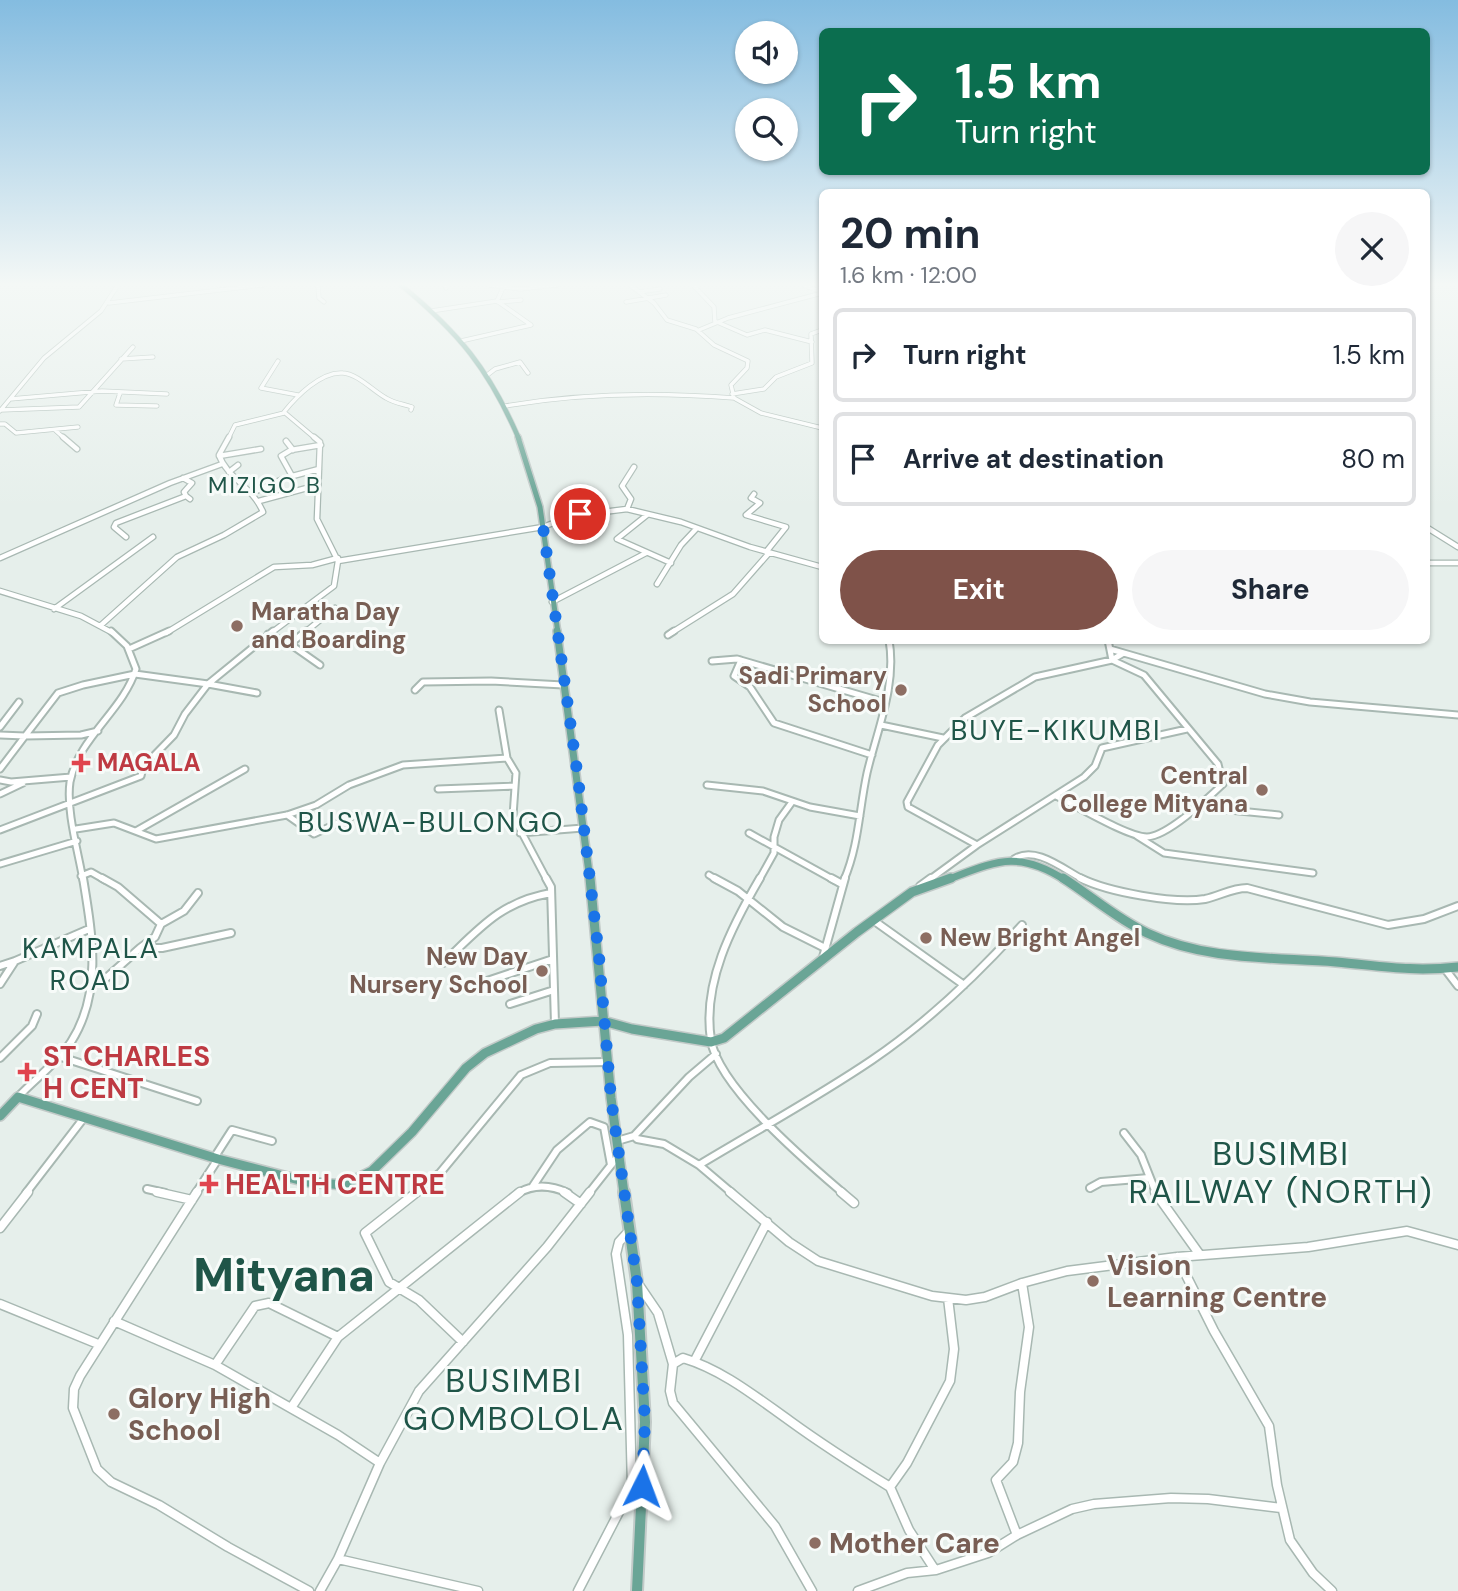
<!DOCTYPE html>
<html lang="en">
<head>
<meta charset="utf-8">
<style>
	body { margin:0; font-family:"DM Sans",sans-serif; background:#f6f6f7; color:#1f2937; height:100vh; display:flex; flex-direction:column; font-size:26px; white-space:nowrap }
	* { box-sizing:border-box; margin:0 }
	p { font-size:23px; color:#747a83 }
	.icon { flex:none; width:38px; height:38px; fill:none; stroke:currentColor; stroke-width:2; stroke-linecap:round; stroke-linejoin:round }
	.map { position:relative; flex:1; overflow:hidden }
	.panel { position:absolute; left:819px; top:189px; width:611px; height:455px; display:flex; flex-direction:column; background:#fff; border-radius:10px; box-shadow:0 2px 5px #0004 }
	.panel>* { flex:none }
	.banner { position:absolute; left:819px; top:28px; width:611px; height:147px; border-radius:10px; box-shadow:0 2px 5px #0004; background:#0b6e4f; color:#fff; overflow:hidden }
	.buttons { position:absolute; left:735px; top:21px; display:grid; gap:14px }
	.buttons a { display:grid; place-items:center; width:63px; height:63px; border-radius:50%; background:#fff; box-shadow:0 2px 5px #0004; font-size:35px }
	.pin { position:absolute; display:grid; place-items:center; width:60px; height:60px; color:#fff; margin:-30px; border:4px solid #fff; border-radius:50%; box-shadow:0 2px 7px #0007 }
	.me { position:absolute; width:77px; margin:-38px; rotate:3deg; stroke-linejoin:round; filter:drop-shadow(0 0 5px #0008) }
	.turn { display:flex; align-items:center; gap:24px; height:147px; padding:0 21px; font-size:32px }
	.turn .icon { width:91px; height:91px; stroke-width:2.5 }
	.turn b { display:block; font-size:49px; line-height:60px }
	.round { display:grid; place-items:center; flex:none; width:74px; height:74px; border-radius:37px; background:#f6f6f7 }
	.head { display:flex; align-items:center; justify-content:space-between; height:119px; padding:0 21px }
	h1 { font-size:42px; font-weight:700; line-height:52px }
	.button { display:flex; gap:14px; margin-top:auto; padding:14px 21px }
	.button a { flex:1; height:80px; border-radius:42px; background:#7f5249; color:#fff; font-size:28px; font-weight:700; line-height:80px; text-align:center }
	.button a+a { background:#f6f6f7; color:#1f2937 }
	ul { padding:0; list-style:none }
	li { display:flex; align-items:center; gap:21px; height:94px; margin:0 14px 10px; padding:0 7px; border:4px solid #e0e1e3; border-radius:10px }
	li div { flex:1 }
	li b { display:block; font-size:26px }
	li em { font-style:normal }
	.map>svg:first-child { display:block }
</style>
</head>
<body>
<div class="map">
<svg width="1458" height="1591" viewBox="0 0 1458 1591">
	<rect width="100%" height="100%" fill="#e6efeb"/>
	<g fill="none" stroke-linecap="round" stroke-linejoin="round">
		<g stroke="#a8b8b2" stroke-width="5">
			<path id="minor-far4" d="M318 285 319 298 324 302
				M444 285 446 288
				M489 285 520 289 557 285
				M630 285 654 303 667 320 696 329 714 345 748 361 747 368 731 385 734 398 761 413 822 428
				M693 285 714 307 715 323
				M803 285 822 292
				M639 292 660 289
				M498 302 521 300
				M626 302 666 295
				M109 303 263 285
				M431 311 497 301
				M717 322 747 335 765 330 812 342
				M699 330 728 318 822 293
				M461 341 531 325 497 301 503 288
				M121 359 153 357
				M278 361 261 388 298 395
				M486 376 495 369 520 362 528 373
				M120 393 116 405 157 406
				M732 394 764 389 776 377 812 363 811 334 822 330
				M10 399 102 391 167 394
				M505 406C580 393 658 392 734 398
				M1 410 79 407 133 347
				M0 411 44 358 101 311 118 285
				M0 424H5L16 433 78 427
				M56 431 65 439
				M228 439 235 425 284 413
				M316 439 284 412C296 397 321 371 343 373 358 374 373 391 386 398 394 403 403 404 412 407L411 410"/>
		</g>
		<g stroke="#a8b8b2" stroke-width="7">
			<path id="minor-far3" d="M63 437 77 449
				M314 437 320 442 317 519 338 561
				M286 441 293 450
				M219 456 261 449
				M229 472 238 465
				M292 476 281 456 291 450 321 445
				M183 478 192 483 184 492 186 496
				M254 492 285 478 319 469
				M754 494 751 498 760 503 746 515 786 527 766 552
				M259 501 318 485
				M627 509 631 499 622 486 634 467
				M647 515 617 539 671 563
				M1426 527 1458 547
				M126 537 114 527 116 523 186 496 190 499
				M0 558 170 483 222 464
				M1426 563H1458
				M657 584 681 545 696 529
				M0 591 81 616 113 633
				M552 602 646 553
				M54 609 153 537
				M100 626 177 557 224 535 263 512C253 487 227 478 219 455L229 437
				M166 633 274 567 312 565 338 558
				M271 633 334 586 338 561 543 527 571 516 627 509 681 522 750 547 822 567
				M304 633 335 608
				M671 633 733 594 769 553"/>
		</g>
		<g stroke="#a8b8b2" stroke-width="9">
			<path id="minor-far2" d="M268 634 290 644 320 665
				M668 635 674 631
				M290 644 306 631
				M129 649 169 631
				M1110 649 1265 694 1310 702 1458 715
				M741 660 734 676 750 687 774 723 872 755
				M712 661 737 659 884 702
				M415 690 423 682 491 681 563 685
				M499 710 507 758
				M881 725 943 738
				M0 727 19 702
				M98 731 81 735 25 736 58 693 83 685 135 674 208 684 273 631
				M0 735 25 736
				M0 769 25 736
				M0 780 11 782 71 777
				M707 785 763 791 810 807 860 816
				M438 789 514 786
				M0 794 23 783
				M1056 796C1075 805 1128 837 1147 837 1168 836 1207 799 1223 784L1218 764 1144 675 1112 660 1108 640
				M1199 807 1279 815
				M287 815 314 834 357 814
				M76 829 114 823 156 839 287 815 316 805 349 785 403 765 507 758 516 773 513 816 547 880
				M0 830 141 776 143 767 174 735 185 714 208 684 257 693
				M136 831 245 769
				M520 833 583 828
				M749 833 834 880
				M1137 836 1164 853 1313 873
				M977 845 908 807 907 802 938 745 965 718 1035 677 1112 660 1122 654
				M1014 859C1035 845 1063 869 1084 880
				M0 864 77 841
				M709 875 717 880
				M81 876 91 872 105 880
				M83 880C78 851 66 810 70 782 78 738 123 711 136 669L127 646 111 631
				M759 880 774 853V837L779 820 792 802
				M844 880C859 845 859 810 867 773 877 730 897 685 889 640
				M929 880 977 845 1084 777 1095 766 1102 748 1187 729"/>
		</g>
		<g stroke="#a8b8b2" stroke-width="10">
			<path id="minor-far1" d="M102 878 118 887 161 924
				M546 878 551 887 555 1024
				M714 878 738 891 783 927 825 948
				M760 878C732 926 702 983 711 1040 718 1087 807 1162 843 1193
				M831 878 842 884
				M1080 878C1108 892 1174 904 1205 899 1220 896 1231 888 1247 888L1388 925 1424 919 1458 906
				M920 886 931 878
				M873 920 964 985
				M140 948 155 937 161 924 184 911 198 893
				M823 957 845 878
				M443 963C479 929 500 902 551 893
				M0 966 15 961
				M1445 969 1458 986
				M487 981 553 959
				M0 984 15 961 89 929
				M93 985 105 979 140 948H162L231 933
				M510 1004 554 990
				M58 1056 197 1101
				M0 1058 32 1026 37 1014
				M18 1097C35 1079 57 1063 71 1042 103 992 92 933 83 878
				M1124 1133 1141 1155 1156 1193
				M634 1136 637 1139 664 1144 699 1165 732 1193
				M617 1141 634 1136 689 1077 716 1054
				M214 1158 232 1130 272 1141
				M699 1165C757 1130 816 1098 872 1060 928 1022 977 975 1022 925
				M533 1186 557 1150 590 1122 604 1127 611 1165
				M1090 1188 1101 1182 1149 1178
				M147 1189 165 1193
				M26 1193 83 1119
				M196 1193 218 1159
				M415 1193 440 1173 521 1075 550 1063 608 1062
				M518 1193C534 1184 551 1185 568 1193
				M589 1193 619 1155"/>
		</g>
		<g stroke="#a8b8b2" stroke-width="11">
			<path id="minor" d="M157 1192 192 1200
				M197 1192 80 1376 74 1389 73 1408 97 1469 111 1482 159 1505 228 1547 309 1591
				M417 1192 365 1233 389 1282 419 1300 463 1342
				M564 1192 581 1204
				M730 1192 789 1242 818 1261 932 1296 966 1300 985 1297 1022 1283 1067 1271 1177 1257 1308 1247 1407 1231 1458 1245
				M841 1192 854 1203
				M1155 1192 1200 1255
				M0 1228 28 1192
				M1177 1257 1214 1331 1269 1426 1277 1485 1290 1540 1313 1573 1332 1591
				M639 1285 658 1313 673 1364 683 1358C723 1370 756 1397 790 1421 823 1445 856 1466 890 1487
				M0 1304 98 1344
				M114 1321 215 1365 338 1435 380 1463
				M695 1360 767 1222
				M673 1364 670 1391 673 1403 775 1526 812 1591
				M215 1365 255 1306 269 1303 338 1337
				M291 1408 338 1337 520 1192
				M1017 1535 996 1480 1013 1462 1018 1443 1020 1392 1029 1327 1022 1283
				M338 1559 478 1591
				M935 1570 909 1530 890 1487 907 1463 950 1381 954 1349 948 1298
				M320 1591 338 1559 380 1463 419 1391 547 1247 590 1192
				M578 1591 632 1487 628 1335 616 1254 619 1242 629 1231
				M858 1591 907 1573 936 1570 988 1553 1017 1535 1072 1509 1094 1504 1171 1498 1208 1499 1281 1508"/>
		</g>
		<g stroke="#c2cac8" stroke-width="6">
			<path id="major-far4" d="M401 285C459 333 489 369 519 439"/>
		</g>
		<g stroke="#c2cac8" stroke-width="8">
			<path id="major-far3" d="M518 437 540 507 558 633"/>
		</g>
		<g stroke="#c2cac8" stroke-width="10">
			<path id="major-far2" d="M557 631 590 880
				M946 880C995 862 1017 849 1065 880"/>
		</g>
		<g stroke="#c2cac8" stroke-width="12">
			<path id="major-far1" d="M590 878 611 1098 624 1193
				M1063 878C1091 896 1117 919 1147 933 1206 961 1273 957 1336 962 1382 966 1411 972 1458 967
				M0 1116 18 1097 218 1159 307 1182 344 1185 372 1171 412 1132 466 1068 485 1053 536 1029 555 1024 603 1021 632 1029 711 1042 724 1038 857 932 912 892 951 878"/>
		</g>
		<g stroke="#c2cac8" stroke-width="14">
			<path id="major" d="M624 1192 637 1282 645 1422 637 1591"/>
		</g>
		<use href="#minor-far4" stroke="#fff" stroke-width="3.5"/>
		<use href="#minor-far3" stroke="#fff" stroke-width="4.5"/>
		<use href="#minor-far2" stroke="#fff" stroke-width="5"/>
		<use href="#minor-far1" stroke="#fff" stroke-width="6"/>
		<use href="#minor" stroke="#fff" stroke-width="8"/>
		<use href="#major-far4" stroke="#6aa596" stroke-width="4.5"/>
		<use href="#major-far3" stroke="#6aa596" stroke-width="5"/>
		<use href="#major-far2" stroke="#6aa596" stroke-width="7"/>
		<use href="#major-far1" stroke="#6aa596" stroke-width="9"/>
		<use href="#major" stroke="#6aa596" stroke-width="10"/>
	</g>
	<linearGradient id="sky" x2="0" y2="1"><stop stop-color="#84bce0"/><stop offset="0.56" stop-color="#f4f8f6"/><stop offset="1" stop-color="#f4f8f6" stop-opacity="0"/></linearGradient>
	<rect width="1458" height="508" fill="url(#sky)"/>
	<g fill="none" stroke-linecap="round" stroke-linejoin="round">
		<path stroke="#1a73e8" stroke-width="12" stroke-dasharray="0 21.6" d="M580 514 543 527 578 778 599 956 611 1098 637 1282 645 1422 642 1486"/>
	</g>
	<g fill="#8d6e63" stroke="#f7fbf9" stroke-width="2.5">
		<circle cx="237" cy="626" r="7"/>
		<circle cx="901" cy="690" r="7"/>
		<circle cx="1262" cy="790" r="7"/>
		<circle cx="926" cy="938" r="7"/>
		<circle cx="542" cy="971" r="7"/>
		<circle cx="1093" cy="1281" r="7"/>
		<circle cx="114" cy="1414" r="7"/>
		<circle cx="815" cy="1543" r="7"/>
	</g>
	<g fill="#e0444e" stroke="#f7fbf9" stroke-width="2.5">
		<path d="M77.5 752.5h7v7h7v7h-7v7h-7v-7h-7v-7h7z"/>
		<path d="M23.5 1061.5h7v7h7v7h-7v7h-7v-7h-7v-7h7z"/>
		<path d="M205.5 1173.5h7v7h7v7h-7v7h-7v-7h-7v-7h7z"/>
	</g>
	<g text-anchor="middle" stroke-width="6" stroke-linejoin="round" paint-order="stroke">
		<g font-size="23" letter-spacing="2" fill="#1f5548" stroke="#f7fbf9">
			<text x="265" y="493">MIZIGO B</text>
		</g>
		<g font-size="24" font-weight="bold" fill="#785e54" stroke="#f7fbf9" text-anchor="end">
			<text x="251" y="620" text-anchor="start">Maratha Day<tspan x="251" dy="28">and Boarding</tspan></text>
			<text x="887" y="684">Sadi Primary<tspan x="887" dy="28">School</tspan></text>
			<text x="1248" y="784">Central<tspan x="1248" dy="28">College Mityana</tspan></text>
			<text x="940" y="946" text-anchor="start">New Bright Angel</text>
			<text x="528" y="965">New Day<tspan x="528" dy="28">Nursery School</tspan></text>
		</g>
		<g font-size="24" font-weight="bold" fill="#be3a42" stroke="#f7fbf9" text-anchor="start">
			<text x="97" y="771">MAGALA</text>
		</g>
		<g font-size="28" letter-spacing="2" fill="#1f5548" stroke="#f7fbf9">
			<text x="1056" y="740">BUYE-KIKUMBI</text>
			<text x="431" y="832">BUSWA-BULONGO</text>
			<text x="91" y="958">KAMPALA<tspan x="91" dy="32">ROAD</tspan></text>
		</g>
		<g font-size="28" font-weight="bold" fill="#be3a42" stroke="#f7fbf9" text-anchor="start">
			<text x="43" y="1066">ST CHARLES<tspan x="43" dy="32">H CENT</tspan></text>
			<text x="225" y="1194">HEALTH CENTRE</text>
		</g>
		<g font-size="28" font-weight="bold" fill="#785e54" stroke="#f7fbf9" text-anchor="start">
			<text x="1107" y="1275">Vision<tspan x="1107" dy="32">Learning Centre</tspan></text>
			<text x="128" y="1408">Glory High<tspan x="128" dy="32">School</tspan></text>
			<text x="829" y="1553">Mother Care</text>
		</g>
		<g font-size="33" letter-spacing="2" fill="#1f5548" stroke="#f7fbf9">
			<text x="1281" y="1165">BUSIMBI<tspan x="1281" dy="38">RAILWAY (NORTH)</tspan></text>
			<text x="514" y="1392">BUSIMBI<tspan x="514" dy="38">GOMBOLOLA</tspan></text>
		</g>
		<g font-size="46" font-weight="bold" fill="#1f5548" stroke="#f7fbf9">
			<text x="284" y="1291">Mityana</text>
		</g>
	</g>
</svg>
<div class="buttons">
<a><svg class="icon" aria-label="sound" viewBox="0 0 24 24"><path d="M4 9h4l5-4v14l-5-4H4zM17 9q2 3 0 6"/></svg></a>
<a><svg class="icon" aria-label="search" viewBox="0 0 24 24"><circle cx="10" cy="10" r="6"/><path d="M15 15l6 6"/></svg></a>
</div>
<div class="pin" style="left:580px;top:514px;background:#d93025"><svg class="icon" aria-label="arrive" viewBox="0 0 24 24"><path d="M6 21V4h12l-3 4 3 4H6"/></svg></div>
<svg class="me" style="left:642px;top:1486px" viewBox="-20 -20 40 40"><path d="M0-17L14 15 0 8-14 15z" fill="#1a73e8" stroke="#fff" stroke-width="4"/></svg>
<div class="banner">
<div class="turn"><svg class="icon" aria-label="right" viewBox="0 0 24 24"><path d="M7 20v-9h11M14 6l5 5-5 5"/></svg><div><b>1.5 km</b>Turn right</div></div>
</div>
<section class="panel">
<div class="head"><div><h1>20 min</h1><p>1.6 km · 12:00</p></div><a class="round"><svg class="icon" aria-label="close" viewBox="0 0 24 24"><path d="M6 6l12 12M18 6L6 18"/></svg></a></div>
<ul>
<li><svg class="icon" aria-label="right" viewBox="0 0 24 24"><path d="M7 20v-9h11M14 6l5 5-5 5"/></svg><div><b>Turn right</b></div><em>1.5 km</em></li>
<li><svg class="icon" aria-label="arrive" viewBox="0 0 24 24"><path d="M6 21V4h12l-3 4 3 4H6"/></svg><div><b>Arrive at destination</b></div><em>80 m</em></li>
</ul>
<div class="button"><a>Exit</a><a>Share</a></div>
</section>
</div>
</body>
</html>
